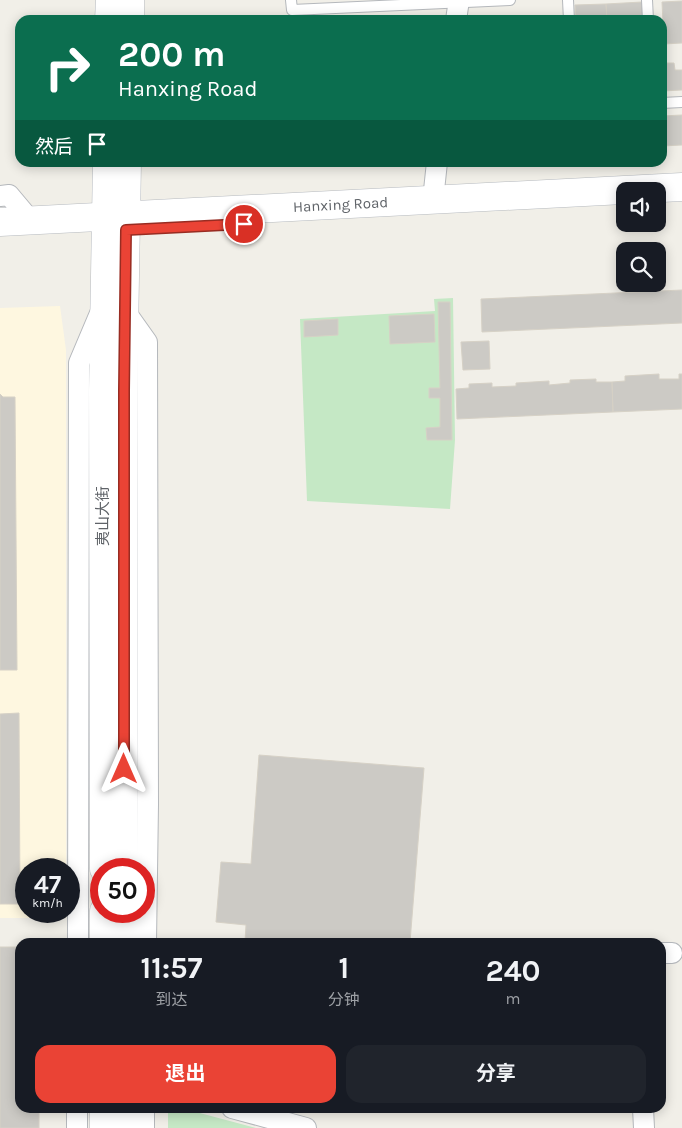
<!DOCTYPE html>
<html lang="zh">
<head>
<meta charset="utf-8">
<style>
	body { margin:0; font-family:Karla,"Noto Sans SC",sans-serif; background:#20242c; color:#f1f3f6; height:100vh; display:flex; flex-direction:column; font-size:19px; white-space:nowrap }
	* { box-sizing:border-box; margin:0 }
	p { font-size:16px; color:#9ea1a6 }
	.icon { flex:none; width:28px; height:28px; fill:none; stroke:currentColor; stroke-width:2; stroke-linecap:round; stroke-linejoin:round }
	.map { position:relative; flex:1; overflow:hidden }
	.panel { position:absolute; left:15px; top:938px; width:651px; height:175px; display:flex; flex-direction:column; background:#171b24; border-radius:15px; box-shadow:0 2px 12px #0003 }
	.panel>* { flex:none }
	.guide { position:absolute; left:15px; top:15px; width:652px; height:152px; border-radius:15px; box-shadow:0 2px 12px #0003; background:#0b6e4f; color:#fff; overflow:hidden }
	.fabs { position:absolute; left:616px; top:182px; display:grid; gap:10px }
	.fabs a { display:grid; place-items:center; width:50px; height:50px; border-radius:10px; background:#171b24; box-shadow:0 2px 12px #0003; font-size:25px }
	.speed { position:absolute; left:15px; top:858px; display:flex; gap:10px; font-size:25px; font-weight:700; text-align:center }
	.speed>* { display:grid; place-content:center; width:65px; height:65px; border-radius:50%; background:#171b24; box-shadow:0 2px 12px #0003; line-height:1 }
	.speed small { font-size:12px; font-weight:400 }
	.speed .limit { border:8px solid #d22; background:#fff; color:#111 }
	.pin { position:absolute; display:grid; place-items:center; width:42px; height:42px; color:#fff; margin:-21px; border:2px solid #fff; border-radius:50%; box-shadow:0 1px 5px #0007 }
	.me { position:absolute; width:55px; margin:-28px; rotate:0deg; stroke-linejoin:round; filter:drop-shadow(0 0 4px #0008) }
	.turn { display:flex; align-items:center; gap:18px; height:105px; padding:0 20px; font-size:22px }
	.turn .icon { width:65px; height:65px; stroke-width:2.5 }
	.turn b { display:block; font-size:35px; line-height:42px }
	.then { display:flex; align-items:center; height:48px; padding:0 20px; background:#0003; gap:10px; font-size:19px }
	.eta { display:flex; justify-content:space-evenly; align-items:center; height:85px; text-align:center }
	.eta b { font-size:30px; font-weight:700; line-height:35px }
	.action { display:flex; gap:10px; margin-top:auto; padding:10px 20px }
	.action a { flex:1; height:58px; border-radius:15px; background:#ea4335; color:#fff; font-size:20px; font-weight:700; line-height:58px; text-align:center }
	.action a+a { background:#20242c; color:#f1f3f6 }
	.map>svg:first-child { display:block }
</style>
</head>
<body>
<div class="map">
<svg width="682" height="1128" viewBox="0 0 682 1128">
	<rect width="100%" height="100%" fill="#f1efe8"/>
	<path fill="#fef7e0" d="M60 306 66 350V869H26V911H66V918H0V308Z"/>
	<path fill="#c5e8c5" d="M453 298 455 440 450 509 307 501 300 319 435 311 434 299Z
		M168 1108H181L256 1128H168Z"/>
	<path fill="#cccac5" stroke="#d6d1c6" d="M682 1V43L664 44 662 2Z
		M642 2 643 20H607L606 4Z
		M606 4 607 20H576L575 5Z
		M662 63H674L675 70H682V90L662 91Z
		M682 115V145L662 146V116Z
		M228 162H298L228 166Z
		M682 290V323L482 332 481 299Z
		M438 302H450L452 440H427L426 428 440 427V398H429V388H440Z
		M434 314 435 342 390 344 389 316Z
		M338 319V335L304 337V321Z
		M489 341 490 369 463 370 461 342Z
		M659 374V379H679V374H682V409L613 412 612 382 625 381V376Z
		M596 379V382H612L613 412 457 419 456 389 469 388V384L492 383V387L516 386V383L549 381V385L570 383V380Z
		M0 394 3 397H15L17 670H0Z
		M19 713 20 904H0V714Z
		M259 755 424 768 410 942H245L246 925 216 922 221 862 251 864Z
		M0 947H20V1108H39V1128H0Z"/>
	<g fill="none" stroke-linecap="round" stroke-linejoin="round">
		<g stroke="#b5b8bc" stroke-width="12">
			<path id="lane" d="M291 0 292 10 510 0
				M568 0 569 20
				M647 0 648 20
				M662 103 682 102"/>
		</g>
		<g stroke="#b5b8bc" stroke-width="22">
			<path id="street" d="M456 20 459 0
				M0 196 9 195 30 220
				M433 200 437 162
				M125 311 147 342 148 804 146 942
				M78 942 79 363 101 311
				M661 953H672
				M144 1108V1128
				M232 1108 306 1128
				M643 1108 644 1128
				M77 1128V1108"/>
		</g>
		<g stroke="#b6babf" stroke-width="29">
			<g id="secondary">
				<path d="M109 20 110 0"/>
				<path d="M130 20V0"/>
				<path id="s1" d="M0 222 682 187"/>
				<path d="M104 869 103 390 107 162"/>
				<path d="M124 869 123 390 127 162"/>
				<path d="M104 911V942"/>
				<path d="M124 911V942"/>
				<path d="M104 1108V1128"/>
				<path d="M125 1108V1128"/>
			</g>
		</g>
		<use href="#lane" stroke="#fff" stroke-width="10"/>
		<use href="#street" stroke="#fff" stroke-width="20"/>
		<use href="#secondary" stroke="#fff" stroke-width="28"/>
	</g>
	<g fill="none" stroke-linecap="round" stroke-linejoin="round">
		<g stroke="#982c22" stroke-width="12">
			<path id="route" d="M124 769V390L126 230 244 224"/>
		</g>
		<use href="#route" stroke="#ea4335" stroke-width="9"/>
	</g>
	<g text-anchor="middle" stroke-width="4" stroke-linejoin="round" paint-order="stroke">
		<g font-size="15" fill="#5f6368" stroke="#fff">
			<text dy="5" stroke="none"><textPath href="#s1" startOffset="341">Hanxing Road</textPath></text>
			<text transform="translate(103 516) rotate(-90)" y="5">夷山大街</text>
		</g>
	</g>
</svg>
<div class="fabs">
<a><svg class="icon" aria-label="sound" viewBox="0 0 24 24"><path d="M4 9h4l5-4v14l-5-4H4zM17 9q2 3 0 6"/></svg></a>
<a><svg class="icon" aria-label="search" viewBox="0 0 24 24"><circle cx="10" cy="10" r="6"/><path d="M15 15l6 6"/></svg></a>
</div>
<div class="speed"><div>47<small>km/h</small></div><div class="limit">50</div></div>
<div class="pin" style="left:244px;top:224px;background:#d93025"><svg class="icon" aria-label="arrive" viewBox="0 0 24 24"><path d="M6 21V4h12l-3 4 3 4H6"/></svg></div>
<svg class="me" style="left:124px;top:769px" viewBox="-20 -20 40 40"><path d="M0-17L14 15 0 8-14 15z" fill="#ea4335" stroke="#fff" stroke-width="4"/></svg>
<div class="guide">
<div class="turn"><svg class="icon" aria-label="right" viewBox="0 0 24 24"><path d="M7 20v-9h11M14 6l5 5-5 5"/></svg><div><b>200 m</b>Hanxing Road</div></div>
<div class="then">然后<svg class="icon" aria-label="arrive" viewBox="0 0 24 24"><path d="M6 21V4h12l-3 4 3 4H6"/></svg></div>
</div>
<section class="panel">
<div class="eta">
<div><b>11:57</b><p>到达</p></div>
<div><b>1</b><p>分钟</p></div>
<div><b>240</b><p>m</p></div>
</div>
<div class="action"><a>退出</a><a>分享</a></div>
</section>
</div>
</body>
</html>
